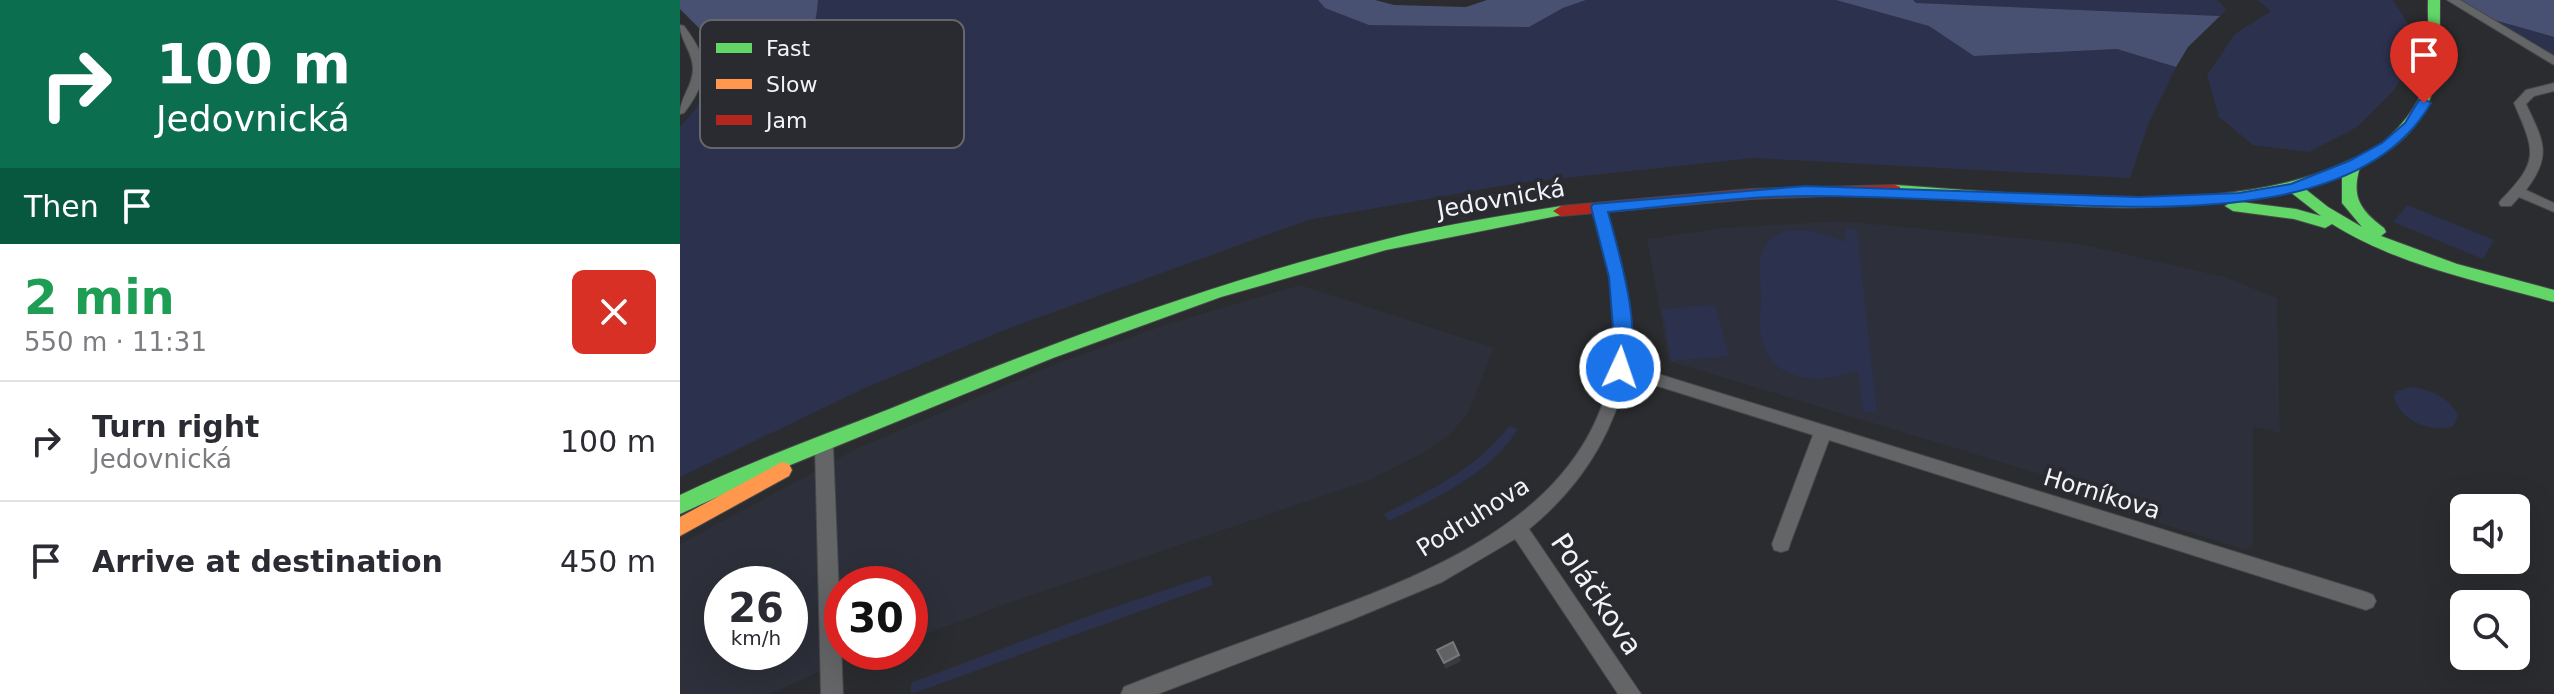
<!DOCTYPE html>
<html lang="en">
<head>
<meta charset="utf-8">
<style>
	body { margin:0; font-family:"DejaVu Sans",sans-serif; background:#f7f7f7; color:#2b2b33; height:100vh; display:flex; flex-direction:column; font-size:30px; white-space:nowrap }
	* { box-sizing:border-box; margin:0 }
	p { font-size:26px; color:#7c7c81 }
	.icon { flex:none; width:44px; height:44px; fill:none; stroke:currentColor; stroke-width:2; stroke-linecap:round; stroke-linejoin:round }
	.map { position:relative; flex:1; overflow:hidden }
	.panel { display:flex; flex-direction:column; background:#fff; width:680px }
	.panel>* { flex:none }
	.guide { background:#0b6e4f; color:#fff; overflow:hidden }
	.tools { position:absolute; left:1770px; top:494px; display:grid; gap:16px }
	.tools a { display:grid; place-items:center; width:80px; height:80px; border-radius:12px; background:#fff; box-shadow:0 8px 32px #0002; font-size:40px }
	.speed { position:absolute; left:24px; top:566px; display:flex; gap:16px; font-size:40px; font-weight:700; text-align:center }
	.speed>* { display:grid; place-content:center; width:104px; height:104px; border-radius:50%; background:#fff; box-shadow:0 8px 32px #0002; line-height:1 }
	.speed small { font-size:20px; font-weight:400 }
	.speed .limit { border:12px solid #d22; background:#fff; color:#111 }
	.pin { position:absolute; display:grid; place-items:center; width:68px; height:68px; color:#fff; margin:-82px -34px; border-radius:50% 50% 50% 0; rotate:-45deg; box-shadow:0 0 8px #0007 }
	.pin .icon { rotate:45deg }
	.me { position:absolute; width:88px; margin:-44px; rotate:3deg; stroke-linejoin:round; filter:drop-shadow(0 0 6px #0008) }
	.turn { display:flex; align-items:center; gap:28px; height:168px; padding:0 24px; font-size:36px }
	.turn .icon { width:104px; height:104px; stroke-width:2.5 }
	.turn b { display:block; font-size:56px; line-height:68px }
	.then { display:flex; align-items:center; height:76px; padding:0 24px; background:#0003; gap:16px; font-size:30px }
	.round { display:grid; place-items:center; flex:none; width:84px; height:84px; border-radius:12px; background:#f7f7f7 }
	.head { display:flex; align-items:center; justify-content:space-between; height:136px; padding:0 24px }
	h1 { font-size:48px; font-weight:700; line-height:60px; color:#1e9e55 }
	ul { padding:0; list-style:none }
	li { display:flex; align-items:center; gap:24px; height:120px; padding:0 24px; border-top:2px solid #e1e1e2 }
	li div { flex:1 }
	li b { display:block; font-size:30px }
	li em { font-style:normal }
	main { display:flex; flex:1; min-height:0 }
	.map>svg:first-child { display:block }
</style>
</head>
<body>
<main>
<section class="panel">
<div class="guide">
<div class="turn"><svg class="icon" aria-label="right" viewBox="0 0 24 24"><path d="M7 20v-9h11M14 6l5 5-5 5"/></svg><div><b>100 m</b>Jedovnická</div></div>
<div class="then">Then<svg class="icon" aria-label="arrive" viewBox="0 0 24 24"><path d="M6 21V4h12l-3 4 3 4H6"/></svg></div>
</div>
<div class="head"><div><h1>2 min</h1><p>550 m · 11:31</p></div><a class="round" style="background:#d93025;color:#fff"><svg class="icon" aria-label="close" viewBox="0 0 24 24"><path d="M6 6l12 12M18 6L6 18"/></svg></a></div>
<ul>
<li><svg class="icon" aria-label="right" viewBox="0 0 24 24"><path d="M7 20v-9h11M14 6l5 5-5 5"/></svg><div><b>Turn right</b><p>Jedovnická</p></div><em>100 m</em></li>
<li><svg class="icon" aria-label="arrive" viewBox="0 0 24 24"><path d="M6 21V4h12l-3 4 3 4H6"/></svg><div><b>Arrive at destination</b></div><em>450 m</em></li>
</ul>
</section>
<div class="map">
<svg width="1874" height="694" viewBox="0 0 1874 694">
	<rect width="100%" height="100%" fill="#2b2c2f"/>
	<path fill="#2d2f3a" fill-rule="evenodd" d="M1161 221 1400 244 1545 277 1597 298 1600 433 1573 426V544L1566 550 1441 511 1419 492 989 361 967 239 1043 228Z
		M620 285 814 348 788 414 769 435 745 452 690 480 329 603 230 640V584H162V652H195L157 664 90 694H0V544L180 447 378 363 487 324ZM42 584H110V652H42Z"/>
	<path fill="#2c324e" d="M138 0H638L645 8 663 14 849 27 883 8 906 0H1156L1249 26 1295 56 1437 49 1496 67 1468 125 1450 178 1074 158 838 183 628 220 327 329 187 387 0 477V127L17 107 35 72 65 65 134 24Z
		M1233 0H1538L1546 10 1540 16 1236 3Z
		M1577 0H1713L1735 35 1724 75 1713 91 1677 127 1629 152 1573 145 1539 117 1527 75 1555 34 1591 11Z
		M1814 20 1874 37V57Z
		M1727 205 1814 240 1803 259 1713 222Z
		M1166 229 1177 230 1197 413 1183 412 1178 370C1145 384 1094 385 1082 341 1078 328 1081 312 1081 299 1081 286 1078 268 1081 256 1091 218 1141 230 1165 242Z
		M1035 305 1049 356 991 361 982 309Z
		M1731 387C1750 389 1769 397 1778 415L1774 426C1752 434 1718 420 1714 396L1717 391Z
		M829 426 838 429C809 475 756 498 709 521L704 514C749 491 798 468 829 426Z
		M530 575 533 585 231 694V683L411 615Z"/>
	<path fill="#485172" d="M0 0H138C137 8 137 19 133 25 118 51 62 66 35 72L29 38 0 9Z
		M638 0H695L714 5 786 7 807 0H906L883 8 849 27 689 25 645 8Z
		M1156 0H1233L1236 3 1540 16 1508 47 1496 67 1437 49 1294 56 1249 26Z
		M1781 0H1874V37L1814 20Z"/>
	<g fill="none" stroke-linecap="round" stroke-linejoin="round">
		<g stroke="#48484a" stroke-width="2">
			<path id="street" d="M1767 0H1780L1874 56V65Z
				M0 25 4 26C30 60 30 78 4 113L0 114C0 97 13 86 13 69 13 52 0 41 0 25Z
				M1874 83V91L1854 96 1846 104C1863 140 1873 155 1846 190L1874 203V212L1839 197 1831 206H1821L1819 203 1821 200C1860 160 1855 152 1834 103L1846 90Z
				M919 203 926 207C940 260 955 310 949 365L1686 592 1693 595 1696 601 1693 607 1686 610 1149 440 1110 544 1108 550 1101 552 1094 550 1092 544 1133 435 946 376C932 438 898 489 849 529L961 694H938L835 539 762 582 671 620 478 694H441L444 687C506 662 569 640 631 617 763 568 923 506 935 344 938 297 923 251 912 207Z
				M144 438 150 440 153 445 163 694H141L135 445 138 440Z"/>
		</g>
		<g stroke="#48484a" stroke-width="2">
			<path id="fast" d="M1748 0H1760C1760 80 1760 128 1680 167 1671 197 1680 210 1704 228L1706 232 1701 236 1777 264 1874 290V302C1799 281 1719 266 1652 224L1645 228 1614 219 1553 211 1545 206 1553 201 1616 209 1641 216 1609 191C1481 221 1345 202 1215 195L1207 190 1215 185C1349 193 1549 220 1670 160 1679 156 1690 153 1697 147 1710 138 1726 120 1734 107 1754 78 1747 33 1748 0ZM1662 176V203L1682 227 1648 207 1624 188Z
				M881 206 889 211 887 214 706 250 541 297 373 358 81 477 0 514V495C69 462 141 436 212 408 373 342 535 282 703 240 762 225 821 216 881 206Z"/>
		</g>
		<g stroke="#48484a" stroke-width="2">
			<path id="slow" d="M102 462 109 464 112 470 109 476 0 536V517Z"/>
		</g>
		<g stroke="#48484a" stroke-width="2">
			<path id="jam" d="M1215 185 1220 187V193L1071 199 881 216 873 211 881 206 1071 189Z"/>
		</g>
		<use href="#street" fill="#646566" fill-rule="evenodd"/>
		<use href="#fast" fill="#63d668" fill-rule="evenodd"/>
		<use href="#slow" fill="#ff974d" fill-rule="evenodd"/>
		<use href="#jam" fill="#b3261e" fill-rule="evenodd"/>
	</g>
	<path fill="#393a3d" d="M779 655 781 661 765 669 764 663Z"/>
	<path fill="#616264" stroke="#78787b" stroke-width="2" d="M773 642 779 655 764 663 757 650Z"/>
	<path fill="#1a73e8" stroke="#114b97" stroke-width="2" d="M1744 99 1751 103C1682 223 1477 208 1358 204 1282 201 1204 196 1128 196 1061 196 994 206 928 212 938 250 965 336 946 373H933L931 368 934 341 929 277 911 207 913 204 1125 186 1459 197 1559 193 1611 184 1669 161 1702 143 1725 123 1739 100Z"/>
	<g text-anchor="middle" stroke-width="8" stroke-linejoin="round" paint-order="stroke">
		<g font-size="24" fill="#f2f3f7" stroke="#292b31">
			<text transform="translate(821 199) rotate(-10)" y="8">Jedovnická</text>
			<text transform="translate(1422 494) rotate(17)" y="8">Horníkova</text>
			<text transform="translate(793 517) rotate(-32)" y="8">Podruhova</text>
		</g>
		<g font-size="28" fill="#f2f3f7" stroke="#292b31">
			<text transform="translate(917 594) rotate(56)" y="10">Poláčkova</text>
		</g>
	</g>
	<rect x="20" y="20" width="264" height="128" rx="12" fill="#292b31" stroke="#65676c" stroke-width="2"/>
	<rect x="36" y="43" width="36" height="10" fill="#63d668"/>
	<rect x="36" y="79" width="36" height="10" fill="#ff974d"/>
	<rect x="36" y="115" width="36" height="10" fill="#b3261e"/>
	<g font-size="22" fill="#f2f3f7">
		<text x="86" y="56">Fast</text>
		<text x="86" y="92">Slow</text>
		<text x="86" y="128">Jam</text>
	</g>
</svg>
<div class="tools">
<a><svg class="icon" aria-label="sound" viewBox="0 0 24 24"><path d="M4 9h4l5-4v14l-5-4H4zM17 9q2 3 0 6"/></svg></a>
<a><svg class="icon" aria-label="search" viewBox="0 0 24 24"><circle cx="10" cy="10" r="6"/><path d="M15 15l6 6"/></svg></a>
</div>
<div class="speed"><div>26<small>km/h</small></div><div class="limit">30</div></div>
<div class="pin" style="left:1744px;top:103px;background:#d93025"><svg class="icon" aria-label="arrive" viewBox="0 0 24 24"><path d="M6 21V4h12l-3 4 3 4H6"/></svg></div>
<svg class="me" style="left:940px;top:368px" viewBox="-20 -20 40 40"><circle r="17" fill="#1a73e8" stroke="#fff" stroke-width="3"/><path d="M0-11L8 9 0 5-8 9z" fill="#fff"/></svg>
</div>
</main>
</body>
</html>
